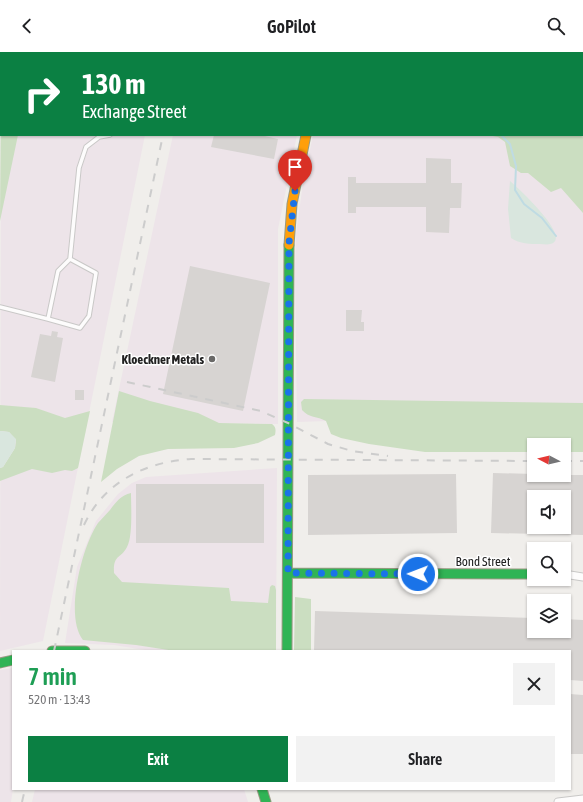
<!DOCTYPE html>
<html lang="en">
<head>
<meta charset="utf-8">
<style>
	body { margin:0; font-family:"Asap Condensed",sans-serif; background:#f2f2f2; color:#202124; height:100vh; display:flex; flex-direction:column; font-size:15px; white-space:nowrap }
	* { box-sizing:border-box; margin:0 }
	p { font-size:13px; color:#757577 }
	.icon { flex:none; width:22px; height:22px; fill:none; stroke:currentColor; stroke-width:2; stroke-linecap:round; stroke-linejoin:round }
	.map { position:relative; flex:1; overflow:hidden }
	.panel { position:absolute; left:12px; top:598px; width:559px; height:140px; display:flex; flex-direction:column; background:#fff; border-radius:0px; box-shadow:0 1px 3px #0004 }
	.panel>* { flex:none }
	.guide { position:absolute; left:0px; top:0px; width:583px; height:84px; box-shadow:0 1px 3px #0004; background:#0b8043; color:#fff; overflow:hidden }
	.needle { width:26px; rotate:277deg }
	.controls { position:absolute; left:527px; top:386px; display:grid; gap:8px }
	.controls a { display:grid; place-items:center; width:44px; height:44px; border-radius:0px; background:#fff; box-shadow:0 1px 3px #0004; font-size:20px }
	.pin { position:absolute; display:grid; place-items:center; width:34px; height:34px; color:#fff; margin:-41px -17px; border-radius:50% 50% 50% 0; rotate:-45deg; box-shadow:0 0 4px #0007 }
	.pin .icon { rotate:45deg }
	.me { position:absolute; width:44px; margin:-22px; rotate:271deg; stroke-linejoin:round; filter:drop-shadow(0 0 3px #0008) }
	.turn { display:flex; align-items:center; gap:14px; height:84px; padding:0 16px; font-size:18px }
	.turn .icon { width:52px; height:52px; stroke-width:2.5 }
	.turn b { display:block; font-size:28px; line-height:34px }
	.round { display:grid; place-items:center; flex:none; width:42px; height:42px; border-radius:0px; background:#f2f2f2 }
	.overview { display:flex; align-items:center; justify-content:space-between; height:68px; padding:0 16px }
	h1 { font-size:24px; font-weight:600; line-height:30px; color:#1e9e55 }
	.button { display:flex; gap:8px; margin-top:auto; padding:8px 16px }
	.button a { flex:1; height:46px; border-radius:0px; background:#0b8043; color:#fff; font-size:16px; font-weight:600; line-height:46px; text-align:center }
	.button a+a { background:#f2f2f2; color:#202124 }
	header { display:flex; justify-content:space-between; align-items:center; height:52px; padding:0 16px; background:#fff; font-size:18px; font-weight:600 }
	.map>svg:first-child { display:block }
</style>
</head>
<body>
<header><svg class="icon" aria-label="back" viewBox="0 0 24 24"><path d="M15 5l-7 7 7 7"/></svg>GoPilot<svg class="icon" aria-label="search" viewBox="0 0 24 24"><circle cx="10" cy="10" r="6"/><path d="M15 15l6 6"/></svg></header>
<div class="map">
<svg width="583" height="750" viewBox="0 0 583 750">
	<rect width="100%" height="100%" fill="#f0eeeb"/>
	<path fill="#ede4e9" d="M330 0H583V361L297 370 295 223 296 182 303 131 313 83H582V1H330Z
		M1 36V83H145L43 589 0 599Z
		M173 83H297L278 177V372L112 370Z
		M277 416 276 599H151L114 593 65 591 77 515 96 469 118 442 132 431 146 425Z
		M13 616V737L11 750H0V618Z
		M35 737H244L248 750H32Z"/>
	<path fill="#cbdec1" d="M70 0H162L70 1Z
		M195 0H310L195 1Z
		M333 0H471L332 1Z
		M1 36V83H18L0 169Z
		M582 45 583 46V161L561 136 551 140 528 121H521L510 114 505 90 498 85 488 83H582Z
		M119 339 150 349 198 361 219 371 272 372C276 375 276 378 275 383L258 391 234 396 168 397 139 404 117 417 101 430Z
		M304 347 583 351V400H564V393H534V400H425L369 392 341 386 331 382 326 369C317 364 309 366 302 358L301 350Z
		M0 353 36 356 65 366 90 359 78 416 72 419 65 418 52 421 32 417 0 429V416L3 415 15 396 16 388 9 380 0 379Z
		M131 441C131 454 133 484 127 495 121 507 113 502 114 521L122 530 229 536 231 549 268 551 270 535 272 533 275 534 276 538V599H175L136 593 83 588C64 564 82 494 98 471 102 467 106 462 110 458 116 450 121 443 131 441Z
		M295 545 311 547V599H294Z"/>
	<path fill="#d9e6de" d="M510 129C517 135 574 187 550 192 547 193 543 192 540 192 530 192 520 192 511 186L508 157Z
		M0 379 9 380 16 387 15 396 3 415 0 416Z"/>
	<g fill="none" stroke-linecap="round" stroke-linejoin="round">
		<path stroke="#bfdbe3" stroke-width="2" d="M301 0 303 1
			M397 0 399 1
			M143 1 144 0
			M352 1V0
			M0 20H1
			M501 83 510 92 516 114 515 138 524 152 542 166 556 184"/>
	</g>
	<path fill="#d7d4d2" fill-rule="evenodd" d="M214 83H260L278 87 274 107 211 95Z
		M426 106 451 107V131H462L461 156H450L449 181 426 180V155H356V161H348V125H356V131H426Z
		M190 214 270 231 243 359 163 342Z
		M346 258H362L361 270H364V279H346Z
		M52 279 58 280 57 285 63 286 55 330 31 325 40 282 51 284Z
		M75 338H84V348H75Z
		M493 421 534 422V423H583V483L491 481ZM534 445H564V475H534Z
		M456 422 457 481 308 483V423Z
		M136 432H264V491H136Z
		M315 559 534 566V579H564V567L583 568V629L570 628V599H314Z
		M570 642 583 643V702H570Z"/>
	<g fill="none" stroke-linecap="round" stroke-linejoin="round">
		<g stroke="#c9c8c7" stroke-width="5.5">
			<path id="lane" d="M50 0V1
				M70 207 96 221 89 264 80 276 48 267 58 219 70 207 79 116 86 95 99 85 110 83
				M0 255 48 267"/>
		</g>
		<g stroke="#c9c8c7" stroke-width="9">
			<path id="street" d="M323 1V0
				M564 522 583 525
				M558 750 583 747"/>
		</g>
		<g stroke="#999a82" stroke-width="11">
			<path id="fast" d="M288 521 534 522
				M52 599H85
				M287 599 289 193
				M0 611 13 608
				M262 737 266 750"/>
		</g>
		<g stroke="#999a82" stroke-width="11">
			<path id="slow" d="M289 193 292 152 306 83"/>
		</g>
		<use href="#lane" stroke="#fdfcfc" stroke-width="3.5"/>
		<use href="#street" stroke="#fdfcfc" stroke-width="7"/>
		<use href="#fast" stroke="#30b455" stroke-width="9"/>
		<use href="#slow" stroke="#ff9f0a" stroke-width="9"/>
		<path stroke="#ccc" stroke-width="2" stroke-dasharray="8 8" stroke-linecap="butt" d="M182 1 183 0
			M127 330 261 359 288 371 328 392 352 399 388 404
			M564 409H583
			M84 473C104 430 145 410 191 407L534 409
			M54 599 163 83
			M22 750 25 737"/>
	</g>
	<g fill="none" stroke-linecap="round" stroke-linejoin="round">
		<path stroke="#1a73e8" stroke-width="7" stroke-dasharray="0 12.6" d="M295 139 289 191 288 521 418 522"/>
	</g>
	<circle fill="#6a6968" stroke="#fff" stroke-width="1.5" cx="212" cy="307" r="4"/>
	<g text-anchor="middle" stroke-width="3" stroke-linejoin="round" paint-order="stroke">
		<g font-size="13" font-weight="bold" fill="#222" stroke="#fff" text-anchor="end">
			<text x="204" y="312">Kloeckner Metals</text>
		</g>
		<g font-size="13" fill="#222" stroke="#fff">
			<text x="483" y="514">Bond Street</text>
		</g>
	</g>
</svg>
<div class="controls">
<a><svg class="needle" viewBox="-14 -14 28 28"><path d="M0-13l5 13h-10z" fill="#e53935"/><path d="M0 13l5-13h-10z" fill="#757577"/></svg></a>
<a><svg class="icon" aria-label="sound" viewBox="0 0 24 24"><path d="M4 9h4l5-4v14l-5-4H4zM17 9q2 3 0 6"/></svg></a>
<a><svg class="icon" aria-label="search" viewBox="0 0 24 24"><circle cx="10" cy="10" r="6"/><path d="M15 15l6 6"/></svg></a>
<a><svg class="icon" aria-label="layers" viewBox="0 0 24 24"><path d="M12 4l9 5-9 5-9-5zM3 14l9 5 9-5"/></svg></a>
</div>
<div class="pin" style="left:295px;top:139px;background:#d93025"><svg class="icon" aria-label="arrive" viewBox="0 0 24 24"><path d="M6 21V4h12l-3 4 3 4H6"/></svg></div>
<svg class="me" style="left:418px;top:522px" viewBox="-20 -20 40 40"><circle r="17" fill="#1a73e8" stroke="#fff" stroke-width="3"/><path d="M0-11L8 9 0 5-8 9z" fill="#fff"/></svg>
<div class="guide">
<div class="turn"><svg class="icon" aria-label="right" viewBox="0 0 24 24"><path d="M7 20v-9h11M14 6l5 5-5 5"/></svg><div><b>130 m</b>Exchange Street</div></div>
</div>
<section class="panel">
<div class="overview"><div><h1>7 min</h1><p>520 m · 13:43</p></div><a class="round"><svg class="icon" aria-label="close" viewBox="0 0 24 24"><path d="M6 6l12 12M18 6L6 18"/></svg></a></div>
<div class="button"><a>Exit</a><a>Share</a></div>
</section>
</div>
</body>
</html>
